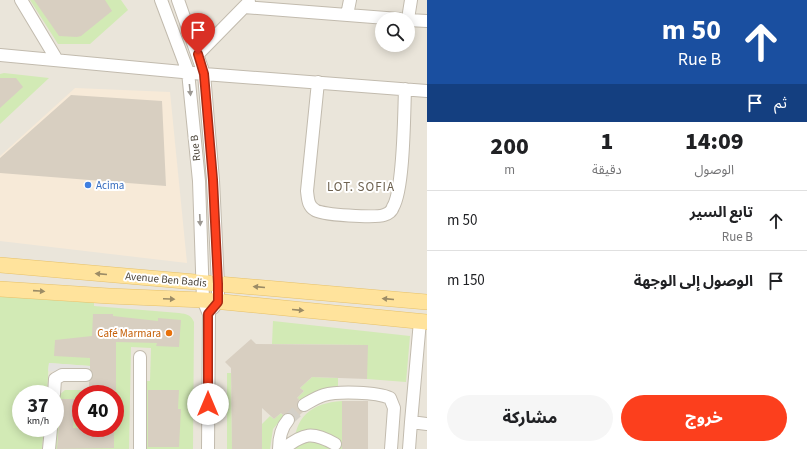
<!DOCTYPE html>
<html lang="ar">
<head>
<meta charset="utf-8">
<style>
	body { margin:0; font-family:"Source Sans 3","Noto Sans Arabic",sans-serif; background:#f6f6f6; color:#202124; direction:rtl; height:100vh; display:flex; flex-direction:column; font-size:15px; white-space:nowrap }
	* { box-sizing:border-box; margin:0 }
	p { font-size:13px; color:#757577 }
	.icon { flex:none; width:22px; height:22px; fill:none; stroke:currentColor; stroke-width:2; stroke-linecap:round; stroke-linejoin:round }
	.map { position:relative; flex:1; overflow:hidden; direction:ltr }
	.drawer { display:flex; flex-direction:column; background:#fff; width:380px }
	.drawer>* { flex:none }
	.guide { background:#1a4fa0; color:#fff; overflow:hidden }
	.buttons { position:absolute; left:375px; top:12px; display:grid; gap:8px }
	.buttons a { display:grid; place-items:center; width:40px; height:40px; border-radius:50%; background:#fff; box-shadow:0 2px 10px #0003; font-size:20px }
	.speed { position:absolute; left:12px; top:385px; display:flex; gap:8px; font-size:20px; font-weight:700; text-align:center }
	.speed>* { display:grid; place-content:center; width:52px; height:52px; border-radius:50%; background:#fff; box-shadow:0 2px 10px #0003; line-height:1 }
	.speed small { font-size:10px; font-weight:400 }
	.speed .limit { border:6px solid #d22; background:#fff; color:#111 }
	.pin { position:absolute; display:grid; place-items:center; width:34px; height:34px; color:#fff; margin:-41px -17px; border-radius:50% 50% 50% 0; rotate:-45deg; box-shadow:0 0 4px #0007 }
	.pin .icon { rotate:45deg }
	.me { position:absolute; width:44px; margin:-22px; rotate:0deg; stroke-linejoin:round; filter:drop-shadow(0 0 3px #0008) }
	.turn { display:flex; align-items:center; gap:14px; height:84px; padding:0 20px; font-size:18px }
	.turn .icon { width:52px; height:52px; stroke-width:2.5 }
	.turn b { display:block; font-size:28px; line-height:34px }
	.then { display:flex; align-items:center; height:38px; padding:0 20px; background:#0003; gap:8px; font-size:15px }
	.eta { display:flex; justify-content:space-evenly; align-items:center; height:68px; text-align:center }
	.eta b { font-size:24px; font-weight:800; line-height:28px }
	.primary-button { display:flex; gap:8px; margin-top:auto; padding:8px 20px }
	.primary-button a { flex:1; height:46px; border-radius:24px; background:#fc3f1d; color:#fff; font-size:16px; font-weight:800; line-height:46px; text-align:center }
	.primary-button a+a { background:#f6f6f6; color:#202124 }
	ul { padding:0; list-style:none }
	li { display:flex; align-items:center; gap:12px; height:60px; padding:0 20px; border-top:1px solid #e0e0e0 }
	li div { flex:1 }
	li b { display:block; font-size:15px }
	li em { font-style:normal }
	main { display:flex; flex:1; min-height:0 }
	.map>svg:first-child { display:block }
</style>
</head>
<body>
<main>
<section class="drawer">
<div class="guide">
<div class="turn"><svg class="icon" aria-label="ahead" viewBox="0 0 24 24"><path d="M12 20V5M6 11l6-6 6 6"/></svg><div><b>50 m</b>Rue B</div></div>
<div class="then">ثم<svg class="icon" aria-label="arrive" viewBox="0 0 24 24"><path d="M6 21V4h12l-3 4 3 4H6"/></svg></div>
</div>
<div class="eta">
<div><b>14:09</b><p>الوصول</p></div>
<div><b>1</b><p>دقيقة</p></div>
<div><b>200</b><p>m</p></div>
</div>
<ul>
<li><svg class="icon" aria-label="ahead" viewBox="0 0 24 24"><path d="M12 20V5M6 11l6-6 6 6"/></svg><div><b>تابع السير</b><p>Rue B</p></div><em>50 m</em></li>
<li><svg class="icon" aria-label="arrive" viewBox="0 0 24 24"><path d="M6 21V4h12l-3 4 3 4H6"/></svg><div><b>الوصول إلى الوجهة</b></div><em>150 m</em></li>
</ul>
<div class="primary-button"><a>خروج</a><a>مشاركة</a></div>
</section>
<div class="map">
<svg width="427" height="449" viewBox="0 0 427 449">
	<rect width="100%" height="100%" fill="#f6f3ec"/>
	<path fill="#eae5da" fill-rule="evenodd" d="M0 0H427V449H42L44 428H55V394H47L51 335 81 302 0 296ZM382 19H408V45H382ZM81 394H115V428H81Z"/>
	<path fill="#f7ead8" d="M75 88 170 92 187 263 0 241V156Z"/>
	<path fill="#d2eab5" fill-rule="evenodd" d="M30 0H121L128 10 90 44H58Z
		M4 73 49 78 0 124V74Z
		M82 294 94 295V306L179 313C187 314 191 315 194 322L193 449H144L143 381H150L151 348 131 347 129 449H54L58 396 65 390H89L90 366 49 363 47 394H21V428H44L42 449H0V296L81 302ZM81 394H115V428H81Z
		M273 321 410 336 406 382 367 379V345L272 344Z
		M227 373H231L232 449H227Z
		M312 377 338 378V388L301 401 297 398 304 391 300 388Z
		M342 401V449H294C294 417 311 403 342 401Z
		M281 413 284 416 273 429 270 449H262V424L270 416 274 419Z"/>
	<path fill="#e5e3e0" d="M49 363 90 366V373L48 371Z"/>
	<path fill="#d8cfc1" d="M34 0H105L112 11 81 36 77 37 59 36Z
		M0 78H16L23 87 0 108Z
		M71 95 162 101 166 186 0 173V158Z
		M93 314H113V316L158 321V318L181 320 179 347 156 346 157 343 116 342V391L89 390V382L93 375 90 369V358L54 356 55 340 92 336Z
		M251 339 256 344 368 345 367 379 312 377 300 388 304 391 297 398 299 399 297 405 298 409 303 412 295 419 293 414 289 413 283 415 281 413 274 419 262 408V449H232L231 368 225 362Z
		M148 390H179L178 409H181L179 447H148Z
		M61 399H75L73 428 114 429V448L57 449Z
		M342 401H368V449H342Z"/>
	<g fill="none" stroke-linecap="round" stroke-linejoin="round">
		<path stroke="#d4d0c8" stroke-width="12" stroke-dasharray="12 6" stroke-linecap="butt" d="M288 420 304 405"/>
		<g stroke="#c2bbae" stroke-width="14">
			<path id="minor" d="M21 0 57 60
				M161 0 188 72 199 181 203 300 209 314 208 449
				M178 0 204 74 213 180 218 284V302L213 308
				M244 7 399 19
				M347 15 350 0
				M408 19 411 0
				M408 20 427 21
				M198 54 249 2
				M0 55 204 74 427 91
				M318 82 307 191C308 199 308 206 315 210 321 215 376 218 384 215 388 214 392 211 393 207 404 189 404 114 405 89
				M54 394 55 379 62 375H86
				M304 405C311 401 317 397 324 395 338 391 377 392 390 398L394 408 391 449
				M411 422 420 321
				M49 449 51 428
				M140 449V357
				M279 449C279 438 281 428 288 420
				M283 449C304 433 312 431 335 444
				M409 449 411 422 427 424"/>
		</g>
		<g stroke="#e6c16a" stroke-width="16">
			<path id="major" d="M0 265 427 302
				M0 289 109 296 203 300 427 322"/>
		</g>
		<use href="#minor" stroke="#fff" stroke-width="12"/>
		<use href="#major" stroke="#ffe39c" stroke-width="15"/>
	</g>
	<defs><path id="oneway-solid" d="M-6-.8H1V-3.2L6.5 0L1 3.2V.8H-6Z"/></defs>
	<g fill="#9c9892">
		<use href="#oneway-solid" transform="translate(190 90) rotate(84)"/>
		<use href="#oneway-solid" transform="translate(200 220) rotate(87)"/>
	</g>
	<g fill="#9c8c66">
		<use href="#oneway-solid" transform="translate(101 274) rotate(-175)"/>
		<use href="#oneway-solid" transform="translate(259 287) rotate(-175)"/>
		<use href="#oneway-solid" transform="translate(39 291) rotate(4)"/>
		<use href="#oneway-solid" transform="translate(169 299) rotate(2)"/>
		<use href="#oneway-solid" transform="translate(388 299) rotate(-175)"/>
		<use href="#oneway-solid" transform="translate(298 310) rotate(5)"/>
	</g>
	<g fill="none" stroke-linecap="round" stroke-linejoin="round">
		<g stroke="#a42913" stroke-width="10">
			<path id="route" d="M198 54 204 74 213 180 218 284V302L208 314V404"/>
		</g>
		<use href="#route" stroke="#fc3f1d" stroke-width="7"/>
	</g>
	<circle fill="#3f7fe0" stroke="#fff" stroke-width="1.5" cx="88" cy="185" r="4"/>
	<circle fill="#e8710a" stroke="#fff" stroke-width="1.5" cx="169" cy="333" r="4"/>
	<g text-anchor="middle" stroke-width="4" stroke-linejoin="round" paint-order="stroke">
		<g font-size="11" fill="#4b4439" stroke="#fff">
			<text transform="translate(195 148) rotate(-96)" y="4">Rue B</text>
			<text transform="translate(166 279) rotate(5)" y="4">Avenue Ben Badis</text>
		</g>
		<g font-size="11" fill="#366cbe" stroke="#fff" text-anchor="start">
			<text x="96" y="189">Acima</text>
		</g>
		<g font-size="11" fill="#c56008" stroke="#fff" text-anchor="end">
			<text x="161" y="337">Café Marmara</text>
		</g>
		<g font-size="13" letter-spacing="1" fill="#6e6250" stroke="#fff">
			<text x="361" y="191">LOT. SOFIA</text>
		</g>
	</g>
</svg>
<div class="buttons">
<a><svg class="icon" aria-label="search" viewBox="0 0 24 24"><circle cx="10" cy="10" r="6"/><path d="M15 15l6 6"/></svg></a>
</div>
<div class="speed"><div>37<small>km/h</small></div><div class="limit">40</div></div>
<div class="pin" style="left:198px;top:54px;background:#d93025"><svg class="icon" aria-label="arrive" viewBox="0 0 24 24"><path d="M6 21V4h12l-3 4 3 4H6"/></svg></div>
<svg class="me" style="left:208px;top:404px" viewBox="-20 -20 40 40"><circle r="19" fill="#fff"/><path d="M0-13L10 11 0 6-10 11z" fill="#fc3f1d"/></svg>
</div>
</main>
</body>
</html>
